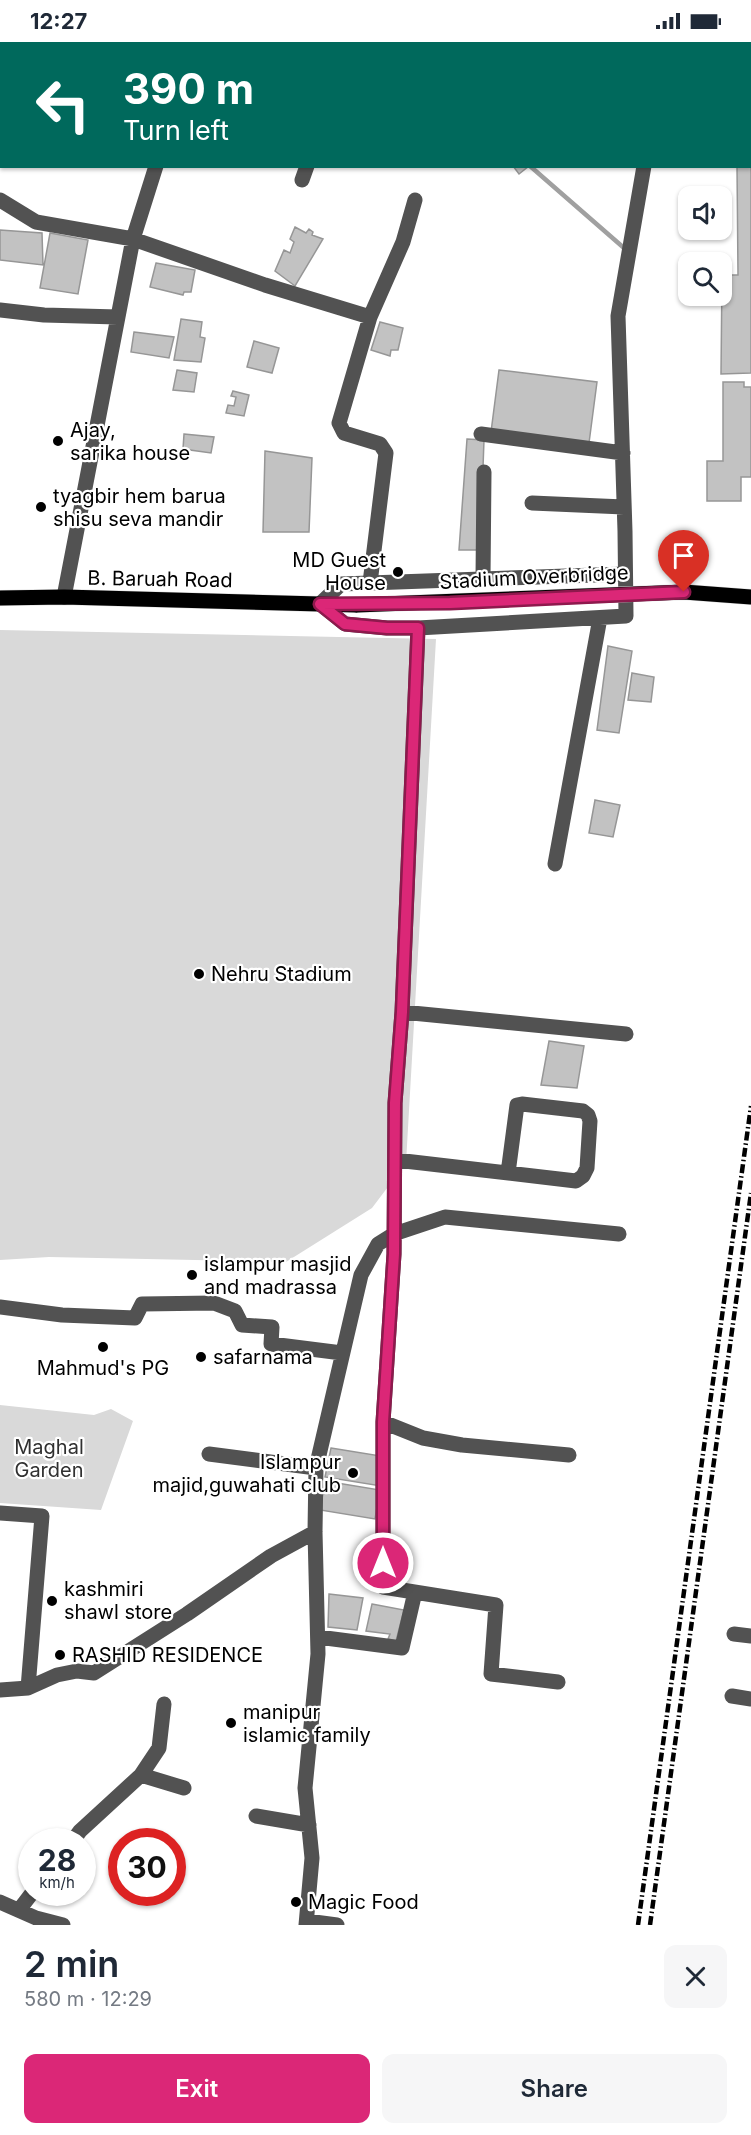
<!DOCTYPE html>
<html lang="en">
<head>
<meta charset="utf-8">
<style>
	body { margin:0; font-family:Inter,sans-serif; background:#f6f6f7; color:#1f2937; height:100vh; display:flex; flex-direction:column; font-size:22px; white-space:nowrap }
	* { box-sizing:border-box; margin:0 }
	p { font-size:20px; color:#747a83 }
	.icon { flex:none; width:33px; height:33px; fill:none; stroke:currentColor; stroke-width:2; stroke-linecap:round; stroke-linejoin:round }
	.map { position:relative; height:1883px; overflow:hidden }
	.side { display:flex; flex-direction:column; background:#fff; flex:1 }
	.side>* { flex:none }
	.banner { position:absolute; left:0px; top:0px; width:752px; height:126px; box-shadow:0 2px 4px #0004; background:#00695c; color:#fff; overflow:hidden }
	.tools { position:absolute; left:678px; top:144px; display:grid; gap:12px }
	.tools a { display:grid; place-items:center; width:54px; height:54px; border-radius:12px; background:#fff; box-shadow:0 2px 4px #0004; font-size:30px }
	.speed { position:absolute; left:18px; top:1786px; display:flex; gap:12px; font-size:30px; font-weight:700; text-align:center }
	.speed>* { display:grid; place-content:center; width:78px; height:78px; border-radius:50%; background:#fff; box-shadow:0 2px 4px #0004; line-height:1 }
	.speed small { font-size:15px; font-weight:400 }
	.speed .limit { border:9px solid #d22; background:#fff; color:#111 }
	.pin { position:absolute; display:grid; place-items:center; width:51px; height:51px; color:#fff; margin:-62px -26px; border-radius:50% 50% 50% 0; rotate:-45deg; box-shadow:0 0 6px #0007 }
	.pin .icon { rotate:45deg }
	.me { position:absolute; width:66px; margin:-33px; rotate:0deg; stroke-linejoin:round; filter:drop-shadow(0 0 4px #0008) }
	.turn { display:flex; align-items:center; gap:21px; height:126px; padding:0 24px; font-size:27px }
	.turn .icon { width:78px; height:78px; stroke-width:2.5 }
	.turn b { display:block; font-size:42px; line-height:51px }
	.round { display:grid; place-items:center; flex:none; width:63px; height:63px; border-radius:12px; background:#f6f6f7 }
	.overview { display:flex; align-items:center; justify-content:space-between; height:102px; padding:0 24px }
	h1 { font-size:36px; font-weight:600; line-height:45px }
	.button { display:flex; gap:12px; margin-top:auto; padding:12px 24px }
	.button a { flex:1; height:69px; border-radius:12px; background:#db2777; color:#fff; font-size:24px; font-weight:600; line-height:69px; text-align:center }
	.button a+a { background:#f6f6f7; color:#1f2937 }
	.status { display:flex; justify-content:space-between; align-items:center; height:42px; padding:0 30px; background:#fff; direction:ltr }
	.status svg { height:16px; fill:currentColor }
	.map>svg:first-child { display:block }
</style>
</head>
<body>
<div class="status"><b>12:27</b><svg viewBox="0 0 49 12"><path d="M0 12V9h3v3zM5 12V6h3v6zM10 12V3h3v9zM15 12V0h3v12zM26 1h20v11H26zM47 4h2v5h-2z"/></svg></div>
<div class="map">
<svg width="751" height="1883" viewBox="0 0 751 1883">
	<rect width="100%" height="100%" fill="#fff"/>
	<path fill="#d9d9d9" d="M0 588 436 597 406 1121 372 1166 286 1220 49 1215 0 1218Z
		M0 1363 94 1373 111 1367 133 1379 101 1468 0 1461Z"/>
	<g fill="none" stroke-linecap="round" stroke-linejoin="round">
		<path stroke="#a0a0a0" stroke-width="4.5" d="M387 0 389 2
			M530 124 624 206"/>
	</g>
	<path fill="#c2c2c2" stroke="#969696" stroke-width="1.5" d="M32 0H78L32 2Z
		M325 0H351L353 2H324Z
		M513 0H537L538 2H511Z
		M570 0H613L614 2H570Z
		M736 0H751V331L721 332 722 233H738L737 124H750V2Z
		M513 124H529L519 132Z
		M295 185 306 191 309 187 313 190 312 193 323 197 295 244 275 229 284 208 290 211 294 200 290 197Z
		M0 188 42 191 43 223 0 218Z
		M50 191 88 198 78 252 40 246Z
		M156 221 195 228 191 250H184L183 253 150 245Z
		M181 277 202 280 200 295 205 296 201 320 174 318Z
		M380 280 403 286 398 308H391L390 314 371 308Z
		M134 290 174 295 169 316 131 310Z
		M254 299 279 306 272 331 247 325Z
		M177 328 197 331 194 350 173 348Z
		M499 328 597 340 589 401 491 390Z
		M723 340H744V345H751V435H741V459H707V419H723Z
		M233 349 249 353 244 374 226 371 228 363 234 364 236 355 231 354Z
		M184 392 214 395 211 411 183 407Z
		M467 397 484 398 480 508H459Z
		M265 409 312 416 309 490H263Z
		M608 604 632 609 619 691 597 688Z
		M632 631 654 635 651 660 628 658Z
		M595 758 620 763 613 795 589 791Z
		M549 999 584 1004 577 1046 541 1043Z
		M331 1406 387 1415 381 1444 325 1435Z
		M325 1439 380 1448 375 1477 320 1468Z
		M329 1552 363 1556 357 1588 328 1585Z
		M372 1562 404 1568 396 1599 388 1597 390 1592 366 1589Z"/>
	<g fill="none" stroke-linecap="round" stroke-linejoin="round">
		<g stroke="#dbdbdb" stroke-width="16">
			<path id="major" d="M0 556 64 555 357 563"/>
		</g>
		<path stroke="#525252" stroke-width="15" d="M190 0 192 2
			M543 0V2
			M414 2 415 0
			M302 138 307 124
			M0 158 36 180 133 197 265 243 370 275
			M0 268 44 273 118 275
			M481 392 623 411
			M532 461 624 465
			M625 532 341 542 320 562 345 582 387 586H418L626 574 625 489 618 274 644 124
			M483 537 484 430
			M370 541 386 411 380 402 344 391 339 381 370 275 403 200 415 158
			M64 555 133 197 156 124
			M555 822 600 576
			M402 970 418 586
			M396 1118 576 1139 583 1134 587 1126 590 1079 588 1073 583 1069 522 1062 517 1063 508 1131
			M0 1265 62 1273 135 1276 142 1262 214 1261 235 1269 242 1283 272 1285 271 1302 342 1311
			M383 1380V1545L496 1563 491 1632 558 1640
			M209 1412 316 1426
			M569 1413 462 1403 423 1396 383 1380 394 1212 395 1061 402 970 626 992
			M0 1471 42 1474 28 1646
			M734 1592 751 1594
			M318 1595 402 1606 415 1550
			M0 1648 28 1646 57 1633 77 1629 94 1631 187 1572 271 1514 315 1490
			M732 1654 751 1657
			M164 1662 159 1706 141 1733 184 1746
			M256 1774 309 1783
			M72 1800 80 1789 141 1733
			M0 1860 36 1876 63 1883
			M19 1868 32 1851
			M307 1879 337 1883
			M306 1883 312 1816 305 1746 318 1612 315 1490 316 1426 361 1233 378 1202 394 1192 445 1175 619 1192"/>
		<use href="#major" stroke="#000" stroke-width="15"/>
		<path stroke="#000" stroke-width="4.5" stroke-dasharray="9 3 1.5 3" stroke-linecap="butt" d="M638 1883 751 1064
			M650 1883 751 1151"/>
		<g stroke="#dbdbdb" stroke-width="16" stroke-linecap="butt">
			<path id="major-bridge" d="M357 563 684 550 751 555"/>
		</g>
		<use href="#major-bridge" stroke="#000" stroke-width="15"/>
	</g>
	<g fill="none" stroke-linecap="round" stroke-linejoin="round">
		<g stroke="#8e194d" stroke-width="15">
			<path id="route" d="M383 1521V1380L394 1212 395 1061 402 970 418 586H387L345 582 320 562 450 561 684 550"/>
		</g>
		<use href="#route" stroke="#db2777" stroke-width="10"/>
	</g>
	<g fill="#000" stroke="#fff" stroke-width="2">
		<circle cx="58" cy="399" r="6"/>
		<circle cx="41" cy="465" r="6"/>
		<circle cx="398" cy="530" r="6"/>
		<circle cx="199" cy="932" r="6"/>
		<circle cx="192" cy="1233" r="6"/>
		<circle cx="103" cy="1305" r="6"/>
		<circle cx="201" cy="1315" r="6"/>
		<circle cx="353" cy="1431" r="6"/>
		<circle cx="52" cy="1559" r="6"/>
		<circle cx="60" cy="1613" r="6"/>
		<circle cx="231" cy="1681" r="6"/>
		<circle cx="296" cy="1860" r="6"/>
	</g>
	<g text-anchor="middle" stroke-width="4.5" stroke-linejoin="round" paint-order="stroke">
		<g font-size="20" fill="#000" stroke="#fff" text-anchor="start">
			<text x="70" y="395">Ajay,<tspan x="70" dy="23">sarika house</tspan></text>
			<text x="53" y="461">tyagbir hem barua<tspan x="53" dy="23">shisu seva mandir</tspan></text>
			<text x="386" y="525" text-anchor="end">MD Guest<tspan x="386" dy="23">House</tspan></text>
			<text x="211" y="939">Nehru Stadium</text>
			<text x="204" y="1229">islampur masjid<tspan x="204" dy="23">and madrassa</tspan></text>
			<text x="213" y="1322">safarnama</text>
			<text x="103" y="1333" text-anchor="middle">Mahmud's PG</text>
			<text x="341" y="1427" text-anchor="end">Islampur<tspan x="341" dy="23">majid,guwahati club</tspan></text>
			<text x="64" y="1554">kashmiri<tspan x="64" dy="23">shawl store</tspan></text>
			<text x="72" y="1620">RASHID RESIDENCE</text>
			<text x="243" y="1677">manipur<tspan x="243" dy="23">islamic family</tspan></text>
			<text x="308" y="1867">Magic Food</text>
		</g>
		<g font-size="20" fill="#000" stroke="#fff">
			<text transform="translate(534 535) rotate(-3)" y="7">Stadium Overbridge</text>
			<text transform="translate(160 537) rotate(1)" y="7">B. Baruah Road</text>
		</g>
		<g font-size="20" fill="#303030" stroke="#fff">
			<text x="49" y="1412">Maghal<tspan x="49" dy="23">Garden</tspan></text>
		</g>
	</g>
</svg>
<div class="tools">
<a><svg class="icon" aria-label="sound" viewBox="0 0 24 24"><path d="M4 9h4l5-4v14l-5-4H4zM17 9q2 3 0 6"/></svg></a>
<a><svg class="icon" aria-label="search" viewBox="0 0 24 24"><circle cx="10" cy="10" r="6"/><path d="M15 15l6 6"/></svg></a>
</div>
<div class="speed"><div>28<small>km/h</small></div><div class="limit">30</div></div>
<div class="pin" style="left:684px;top:550px;background:#d93025"><svg class="icon" aria-label="arrive" viewBox="0 0 24 24"><path d="M6 21V4h12l-3 4 3 4H6"/></svg></div>
<svg class="me" style="left:383px;top:1521px" viewBox="-20 -20 40 40"><circle r="17" fill="#db2777" stroke="#fff" stroke-width="3"/><path d="M0-11L8 9 0 5-8 9z" fill="#fff"/></svg>
<div class="banner">
<div class="turn"><svg class="icon" aria-label="left" viewBox="0 0 24 24"><path d="M17 20v-9H6M10 6l-5 5 5 5"/></svg><div><b>390 m</b>Turn left</div></div>
</div>
</div>
<section class="side">
<div class="overview"><div><h1>2 min</h1><p>580 m · 12:29</p></div><a class="round"><svg class="icon" aria-label="close" viewBox="0 0 24 24"><path d="M6 6l12 12M18 6L6 18"/></svg></a></div>
<div class="button"><a>Exit</a><a>Share</a></div>
</section>
</body>
</html>
